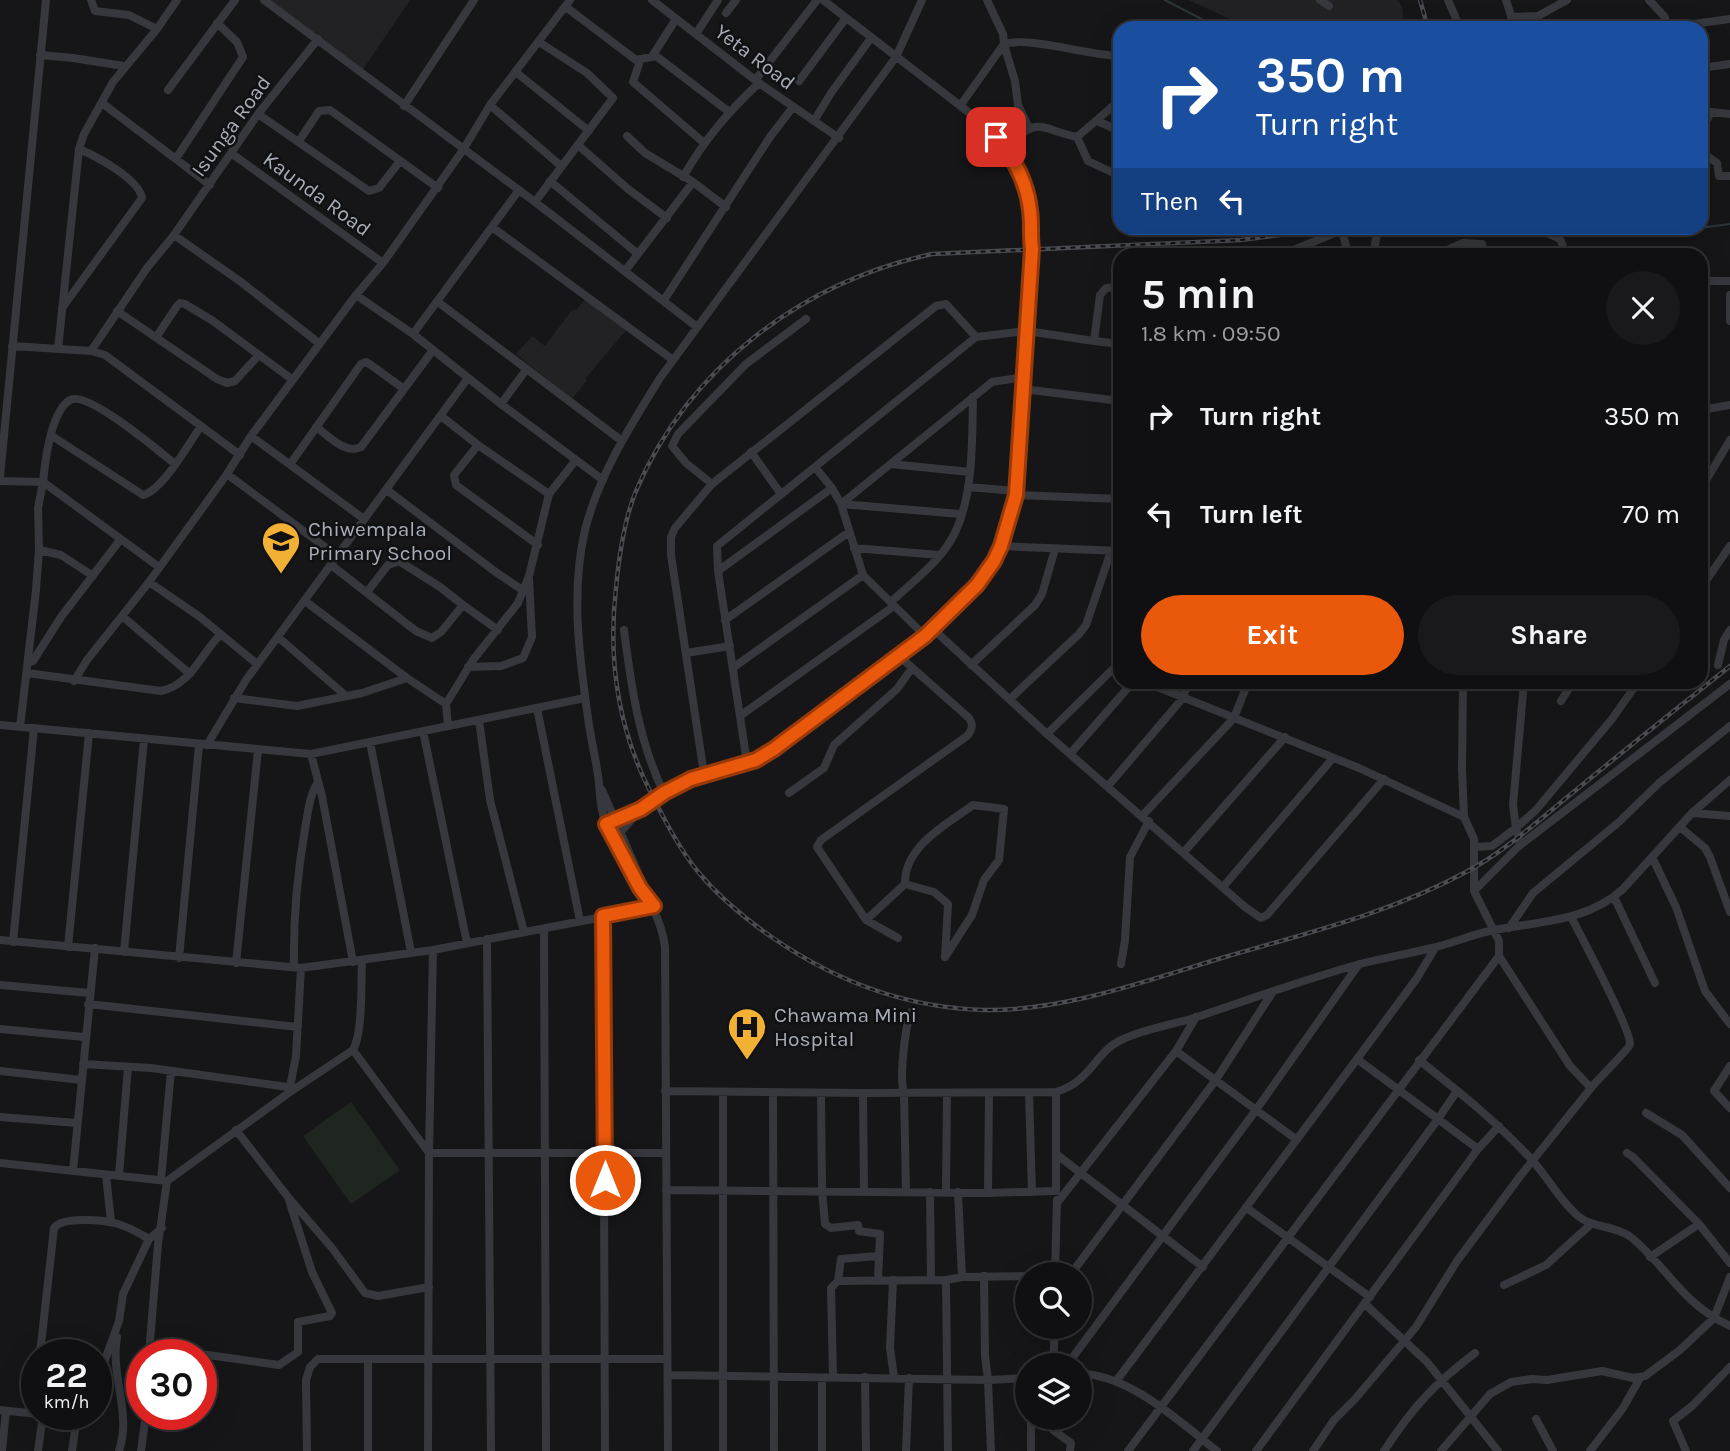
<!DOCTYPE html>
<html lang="en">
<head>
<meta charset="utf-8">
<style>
	body { margin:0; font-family:Karla,sans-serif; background:#19191b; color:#f1f3f6; height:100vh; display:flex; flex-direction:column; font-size:26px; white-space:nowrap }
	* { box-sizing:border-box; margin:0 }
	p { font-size:23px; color:#9c9d9f }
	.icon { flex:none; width:38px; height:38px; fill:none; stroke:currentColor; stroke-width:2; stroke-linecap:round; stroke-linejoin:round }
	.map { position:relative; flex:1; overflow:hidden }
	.sheet { position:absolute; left:1113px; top:248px; width:595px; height:441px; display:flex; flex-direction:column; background:#101012; border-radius:21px; box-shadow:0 7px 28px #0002,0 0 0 2px #303032 }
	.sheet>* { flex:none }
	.guide { position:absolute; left:1113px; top:21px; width:595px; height:214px; border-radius:21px; box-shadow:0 7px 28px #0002,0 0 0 2px #303032; background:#1a4fa0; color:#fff; overflow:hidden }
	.buttons { position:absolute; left:1015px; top:1262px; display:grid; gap:14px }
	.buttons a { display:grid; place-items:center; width:77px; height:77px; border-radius:50%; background:#101012; box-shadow:0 7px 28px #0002,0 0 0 2px #303032; font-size:35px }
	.speed { position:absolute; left:21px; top:1339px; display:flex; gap:14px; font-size:35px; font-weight:700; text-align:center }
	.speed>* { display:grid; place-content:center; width:91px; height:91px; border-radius:50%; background:#101012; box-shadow:0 7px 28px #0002,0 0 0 2px #303032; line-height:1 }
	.speed small { font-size:18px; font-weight:400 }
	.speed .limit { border:10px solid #d22; background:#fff; color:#111 }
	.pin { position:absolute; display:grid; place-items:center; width:60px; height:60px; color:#fff; margin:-30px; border-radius:14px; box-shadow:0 4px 10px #0006 }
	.me { position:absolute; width:77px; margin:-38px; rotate:0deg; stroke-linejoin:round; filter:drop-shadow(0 0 5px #0008) }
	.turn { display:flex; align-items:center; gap:24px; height:147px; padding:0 28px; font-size:32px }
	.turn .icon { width:91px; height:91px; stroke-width:2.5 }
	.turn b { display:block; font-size:49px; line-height:60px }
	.then { display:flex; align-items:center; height:66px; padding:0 28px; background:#0003; gap:14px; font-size:26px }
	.round { display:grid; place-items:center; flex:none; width:74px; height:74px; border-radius:37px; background:#19191b }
	.headline { display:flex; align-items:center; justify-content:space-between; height:119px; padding:0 28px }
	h1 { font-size:42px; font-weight:700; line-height:52px }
	.button { display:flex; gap:14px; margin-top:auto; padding:14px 28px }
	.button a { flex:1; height:80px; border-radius:42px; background:#ea580c; color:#fff; font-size:28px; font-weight:700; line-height:80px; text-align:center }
	.button a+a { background:#19191b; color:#f1f3f6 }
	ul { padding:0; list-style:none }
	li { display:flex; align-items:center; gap:21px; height:98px; padding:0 28px }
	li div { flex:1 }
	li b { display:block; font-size:26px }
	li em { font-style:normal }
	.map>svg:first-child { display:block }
</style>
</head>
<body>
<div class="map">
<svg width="1730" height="1451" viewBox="0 0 1730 1451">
	<rect width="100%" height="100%" fill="#161618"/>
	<path fill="#222225" d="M266 0H410L362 71Z
		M1188 0H1397L1402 6 1404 28H1250Z
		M586 298 627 329 586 378 587 380 572 399 516 354 532 336 545 346 571 311 574 309 576 310Z"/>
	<path fill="#1e261f" d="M351 1102 400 1170 351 1204 303 1136Z"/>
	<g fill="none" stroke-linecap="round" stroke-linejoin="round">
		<path stroke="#2c353c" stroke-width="2" d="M1165 0 1219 28
			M1699 228 1730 224"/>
		<path stroke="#37383d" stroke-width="8" d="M91 0 95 11 129 15 157 29
			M264 0 535 202 697 327
			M652 0 759 83 839 138
			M1320 0 1329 6
			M1448 0 1460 28
			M1506 0 1515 28
			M1649 0 1664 16 1669 27
			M566 7 636 60 656 56 728 111
			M726 13 736 0
			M1511 17 1538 16 1567 0
			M1664 28 1730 19
			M696 34 718 0
			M1004 44C1030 36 1089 56 1120 56
			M1004 45 1015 81 1018 105 1029 128
			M40 55 73 58 124 66
			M653 55 676 19
			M640 61 633 82 703 142
			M1701 68 1730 64
			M517 73 589 131
			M756 79 817 0
			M799 81 846 18
			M168 90 235 0
			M102 103 210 185
			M490 105 561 166
			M404 106 474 0
			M960 106 1004 44 1003 34 987 0
			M1701 111 1730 114
			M258 114 369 191 379 188 400 161
			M814 121 831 93 871 38
			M1097 121 1120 131
			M627 136 645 153 693 182 726 207
			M1077 137 1088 161 1120 176
			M299 141 319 111 330 110 438 188
			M578 145 628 189 667 218
			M1701 147 1707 156 1717 163 1719 176H1730
			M1701 147 1704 125 1711 112
			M1006 149C1038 114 1039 129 1077 137L1120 100
			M231 153 383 263
			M177 157 243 57 237 42 217 23
			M683 177C705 139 727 113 759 83
			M550 181 638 254
			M535 202 613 98 587 73 539 42
			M492 227 673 360
			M1341 228 1347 249 1353 256
			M1537 228 1560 239 1563 246 1555 256
			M174 235 241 282 320 344
			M1234 252 1291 251 1342 230
			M1373 256 1378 228
			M1434 256 1463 243 1482 244 1484 256
			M625 271 693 182
			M1701 285 1710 281H1730
			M356 295 413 334 501 404 603 480
			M1730 295V321
			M664 300 770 137 793 107
			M438 302 622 441
			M62 308 142 198C139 179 96 156 79 149
			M117 311 217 379 227 383 235 381 258 356
			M413 334 519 190
			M157 336 177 306 180 303 185 304 213 321 293 380
			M1094 341 1120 344
			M12 346 91 351 105 355 240 455
			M58 349 79 149 84 134 113 82 157 29 177 0
			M91 351 147 268 174 235 258 114 318 39
			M1023 389 1120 401
			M501 404 526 370
			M1701 410 1730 405
			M441 416 478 445 454 475 456 485 538 545
			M316 427C329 436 345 455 361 447L433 350
			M52 436 143 495C163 490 189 443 201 426
			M251 436 364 519
			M478 445 549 494
			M751 452 781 494
			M291 463 361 364 366 362 371 365 404 389
			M891 464 970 472
			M815 467 832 488
			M227 474 337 556
			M0 477 46 0
			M0 481 43 482 38 508 39 550 36 590 20 727
			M712 484 686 463 672 446 678 434 746 364 806 319
			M968 487 1016 491
			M1701 489 1730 440
			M387 490 497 573 524 591
			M1016 495 1120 499
			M1001 546 1120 551
			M854 548 940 555
			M39 550 61 555 93 576
			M331 565 416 631 432 638 441 632 463 605 498 630
			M159 567 43 482C45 462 51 411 70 400 87 390 159 451 175 464
			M718 571 832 488 841 504 961 514
			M149 582 200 617 257 664
			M1701 588 1730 546
			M367 592 388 565 399 561 440 587 463 605
			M305 601 407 678
			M891 602C911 583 937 564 951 540 974 501 972 442 973 397
			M122 616 190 674
			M725 620 849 532
			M933 629 1047 734 1245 907 1261 918 1267 915 1384 779
			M624 630C631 685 639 743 664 793
			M925 636 863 575 841 504 992 382 1024 377
			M278 637 346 696
			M686 653 730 646
			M28 663 33 661 61 617 120 540
			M971 665 1035 605 1042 594 1055 549
			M1718 665 1724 640 1730 630
			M468 667 501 666 523 658 532 637 529 579
			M734 667 863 575
			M27 673 161 691C191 685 200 655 220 635
			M74 681 87 660 149 582 227 474 251 436 356 295 383 263 463 150 490 105 570 0
			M1145 682 1359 768 1464 817
			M1524 682 1513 805 1516 828 1536 810 1612 719 1638 682
			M234 698 297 706 362 693 407 678 446 704 448 726
			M1010 699 1079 634 1086 625 1111 551
			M1561 701 1573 682
			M446 704 473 660 518 603 529 576 549 494 576 460
			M537 708 580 921
			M740 716 894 606
			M479 720 490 800 524 932
			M0 725 311 754 585 698
			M423 731 467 943
			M1047 734 1120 662
			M370 742 411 952
			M207 745 246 680 468 378
			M311 754 322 796 353 962
			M1070 754 1133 682
			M747 763 718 571 717 546 976 337 1027 331 1094 341 1100 295 1106 288 1120 287
			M704 774 671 555V537L675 528 712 484 936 306 946 304 976 337
			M1108 786 1182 699 1189 682
			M602 790 643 884
			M789 793 824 768 834 745 897 689 912 668
			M1692 813 1730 816
			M1142 816 1234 718 1248 682
			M606 824 641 809 664 793 691 779 765 755 925 636 977 585 987 572 1001 546 1016 495 1032 249 1030 211 1026 189 1021 174 1006 149 980 121 823 0
			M1680 827 1705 848 1710 857 1730 912
			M620 833 639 811
			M1474 847 1492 846 1516 828 1520 842 1519 846
			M1184 852 1285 737
			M1652 857 1676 907 1705 991 1730 1024
			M905 884 934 892 948 904 945 957
			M1223 887 1333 758
			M1474 891 1519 846 1730 684
			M1614 897 1655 983
			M603 916 605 1451
			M1571 917C1581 936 1631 1030 1630 1044 1630 1048 1597 1080 1591 1088
			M866 920 905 884C904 846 946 825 973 805L1004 809 999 860 984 880 972 915 945 957
			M1509 928 1533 893 1619 822 1659 783 1730 726
			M544 929 546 1451
			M898 938 866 920 817 847 821 840 967 736C972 730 974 725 969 718L899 656
			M487 939 491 1451
			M0 940 301 968 433 950 654 907
			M13 942 34 728
			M68 947 89 733
			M1435 948 1417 978 1357 1059 1438 1119 1457 1091
			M124 952 144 739
			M179 958 199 745
			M236 963 258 750
			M1121 964 1125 940 1130 857 1149 821
			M294 967C293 920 297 876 305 829 308 813 309 796 318 782
			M0 985 89 993
			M88 1004 298 1027
			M0 1029 84 1037
			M353 1050 429 1153H666
			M1176 1051 1297 1140
			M1419 1060C1458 1091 1497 1122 1531 1159 1548 1177 1559 1200 1578 1216 1594 1229 1616 1225 1632 1238 1669 1269 1681 1303 1730 1326
			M83 1064 151 1068 295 1088
			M1730 1066 1714 1091 1730 1108
			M0 1071 81 1080
			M290 1087 296 1056 301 968
			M665 1091 863 1093 1056 1092C1092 1081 1095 1052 1121 1040 1144 1029 1172 1025 1197 1017 1251 999 1305 979 1360 964 1383 958 1408 954 1432 948 1453 943 1473 934 1494 930 1539 921 1587 922 1623 889L1692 813 1730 780
			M723 1092V1451
			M773 1092 774 1451
			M821 1093 822 1191 825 1224 831 1228 858 1225 859 1231 880 1234 878 1281
			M863 1093 864 1192
			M1029 1093 1032 1192
			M1646 1113 1682 1135 1730 1188
			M0 1117 77 1123
			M236 1130 288 1197 332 1248 365 1293 378 1296 429 1287
			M1627 1153 1633 1157 1699 1224 1730 1263
			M1056 1154 1203 1267
			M0 1163 167 1181 290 1092 353 1050C363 1033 361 982 362 961
			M73 1171 95 948
			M106 1175 111 1222
			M119 1175 128 1067
			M161 1180 171 1071
			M666 1190 988 1193 1056 1191V1092
			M906 1192 904 1093C899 1078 905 1027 911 1012
			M930 1192 931 1280
			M946 1192 947 1093
			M958 1192 962 1277
			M988 1193 989 1093
			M1057 1203 1176 1051 1196 1017
			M1247 1208 1370 1297
			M1650 1257 1699 1224
			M1055 1274 1057 1200
			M1071 1274 1215 1081 1272 993
			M984 1276 985 1356 988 1380 991 1451
			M893 1280 890 1348 894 1377
			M946 1280 948 1451
			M838 1281 841 1259 878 1256
			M1504 1285 1546 1265 1591 1224
			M1365 1304 1427 1362 1498 1451
			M117 1337C110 1377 132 1412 119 1451
			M149 1351 208 1355 279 1365 298 1352V1322L330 1316 332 1313 312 1272 288 1197
			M40 1354 54 1228C62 1216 105 1220 118 1224 129 1227 139 1233 149 1239
			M149 1354 158 1244 167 1181
			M1053 1365 1055 1326
			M1067 1365 1256 1110 1359 964
			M1080 1374C1129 1374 1180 1422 1217 1451
			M668 1375 988 1380 1027 1378
			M833 1376 831 1288 838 1281 946 1280 962 1277 1027 1276
			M865 1377 866 1451
			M822 1378V1451
			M1117 1380 1357 1059
			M96 1385 119 1321 123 1294 149 1239 162 1228
			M0 1410 76 1418
			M36 1414 37 1391
			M1054 1418 1053 1430 1071 1443 1070 1451
			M1536 1419 1553 1451
			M2 1451 6 1411
			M38 1451 43 1415
			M72 1451 77 1417
			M141 1451 146 1414
			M307 1451 306 1380 310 1367 318 1359H667
			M368 1451V1359
			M428 1451 429 1153 433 950
			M668 1451 665 947C659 900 622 868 606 824 601 811 600 797 599 783 597 764 592 744 589 725 580 661 570 595 585 530 599 475 630 426 660 378L896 57 922 0
			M906 1451 909 1378
			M1031 1451V1418
			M1128 1451 1499 956V941L1474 891V839L1464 817 1462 769 1463 682
			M1193 1451 1438 1119 1478 1149
			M1256 1451 1478 1149 1499 1126
			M1313 1451 1334 1420 1355 1399 1416 1327 1457 1261 1521 1175 1591 1088 1570 1066 1499 956
			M1384 1451C1413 1407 1433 1385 1475 1353
			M1441 1451 1490 1394 1511 1382 1532 1379 1547 1380 1602 1371 1633 1378 1645 1376 1680 1350 1714 1318 1730 1277
			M1590 1451 1623 1408 1640 1378
			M1686 1451 1673 1421 1692 1406 1730 1367"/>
		<g stroke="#4a4c52" stroke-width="4.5">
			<path id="rail" d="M1420 0 1428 28
				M1314 228 1304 232 1241 240 932 254C802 282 689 367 636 491 624 520 619 556 616 588 608 658 617 725 649 789 663 817 679 849 699 873 720 898 747 920 773 938 837 982 906 1008 985 1010 1066 1011 1148 980 1225 957 1307 933 1390 913 1466 872 1506 851 1541 818 1576 790 1627 748 1679 707 1730 666"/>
		</g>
		<use href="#rail" stroke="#111113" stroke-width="2" stroke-dasharray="5" stroke-linecap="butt"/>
	</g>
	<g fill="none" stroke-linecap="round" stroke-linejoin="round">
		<g stroke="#983908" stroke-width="18">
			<path id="route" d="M605 1180 603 916 654 906 640 888 606 824 641 809 664 793 691 779 756 760 774 749 925 636 977 585 994 561 1001 546 1016 495 1032 249C1030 236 1032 223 1030 210 1027 182 1014 158 996 137"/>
		</g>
		<use href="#route" stroke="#ea580c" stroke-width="12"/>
	</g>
	<defs>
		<g id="school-pin" transform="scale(2.0125)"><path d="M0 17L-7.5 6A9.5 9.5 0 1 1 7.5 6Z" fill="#f2b134" stroke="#111113"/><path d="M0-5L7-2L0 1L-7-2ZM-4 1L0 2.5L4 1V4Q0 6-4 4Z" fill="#111"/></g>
		<g id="hospital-pin" transform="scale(2.0125)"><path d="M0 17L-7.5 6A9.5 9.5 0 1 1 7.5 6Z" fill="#f2b134" stroke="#111113"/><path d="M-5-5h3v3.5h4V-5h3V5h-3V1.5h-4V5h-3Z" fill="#111"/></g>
	</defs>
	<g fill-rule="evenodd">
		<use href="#school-pin" x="281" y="541"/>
		<use href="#hospital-pin" x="747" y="1027"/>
	</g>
	<g text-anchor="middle" stroke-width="5" stroke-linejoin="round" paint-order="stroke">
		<g font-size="21" fill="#a8adb8" stroke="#111113">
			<text transform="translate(755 57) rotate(37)" y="7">Yeta Road</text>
			<text transform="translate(231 126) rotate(-54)" y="7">Isunga Road</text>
			<text transform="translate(317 194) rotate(36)" y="7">Kaunda Road</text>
		</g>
		<g font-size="21" fill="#a8adb8" stroke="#111113" text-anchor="start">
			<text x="308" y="536">Chiwempala<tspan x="308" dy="24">Primary School</tspan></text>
			<text x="774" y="1022">Chawama Mini<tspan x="774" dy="24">Hospital</tspan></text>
		</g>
	</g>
</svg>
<div class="buttons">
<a><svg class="icon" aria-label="search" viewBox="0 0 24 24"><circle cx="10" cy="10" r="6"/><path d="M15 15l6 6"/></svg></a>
<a><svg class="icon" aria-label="layers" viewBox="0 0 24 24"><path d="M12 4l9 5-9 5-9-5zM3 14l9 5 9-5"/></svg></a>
</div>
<div class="speed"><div>22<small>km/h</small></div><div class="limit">30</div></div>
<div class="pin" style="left:996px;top:137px;background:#d93025"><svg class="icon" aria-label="arrive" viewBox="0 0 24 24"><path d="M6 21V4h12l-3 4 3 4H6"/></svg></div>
<svg class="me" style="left:605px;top:1180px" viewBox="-20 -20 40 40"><circle r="17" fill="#ea580c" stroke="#fff" stroke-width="3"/><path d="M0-11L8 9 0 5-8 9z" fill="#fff"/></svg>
<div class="guide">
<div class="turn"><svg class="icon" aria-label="right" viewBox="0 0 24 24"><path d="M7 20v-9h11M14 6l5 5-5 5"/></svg><div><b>350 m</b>Turn right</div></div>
<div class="then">Then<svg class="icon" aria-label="left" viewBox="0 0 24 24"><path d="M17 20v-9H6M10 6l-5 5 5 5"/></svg></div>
</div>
<section class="sheet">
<div class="headline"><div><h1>5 min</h1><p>1.8 km · 09:50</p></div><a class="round"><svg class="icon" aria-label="close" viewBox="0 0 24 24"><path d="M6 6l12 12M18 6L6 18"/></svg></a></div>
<ul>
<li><svg class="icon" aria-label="right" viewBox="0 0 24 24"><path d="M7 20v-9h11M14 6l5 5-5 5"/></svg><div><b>Turn right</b></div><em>350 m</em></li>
<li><svg class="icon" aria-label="left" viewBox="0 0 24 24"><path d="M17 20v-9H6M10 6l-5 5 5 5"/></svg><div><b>Turn left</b></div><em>70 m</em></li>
</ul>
<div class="button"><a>Exit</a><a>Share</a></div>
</section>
</div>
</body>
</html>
